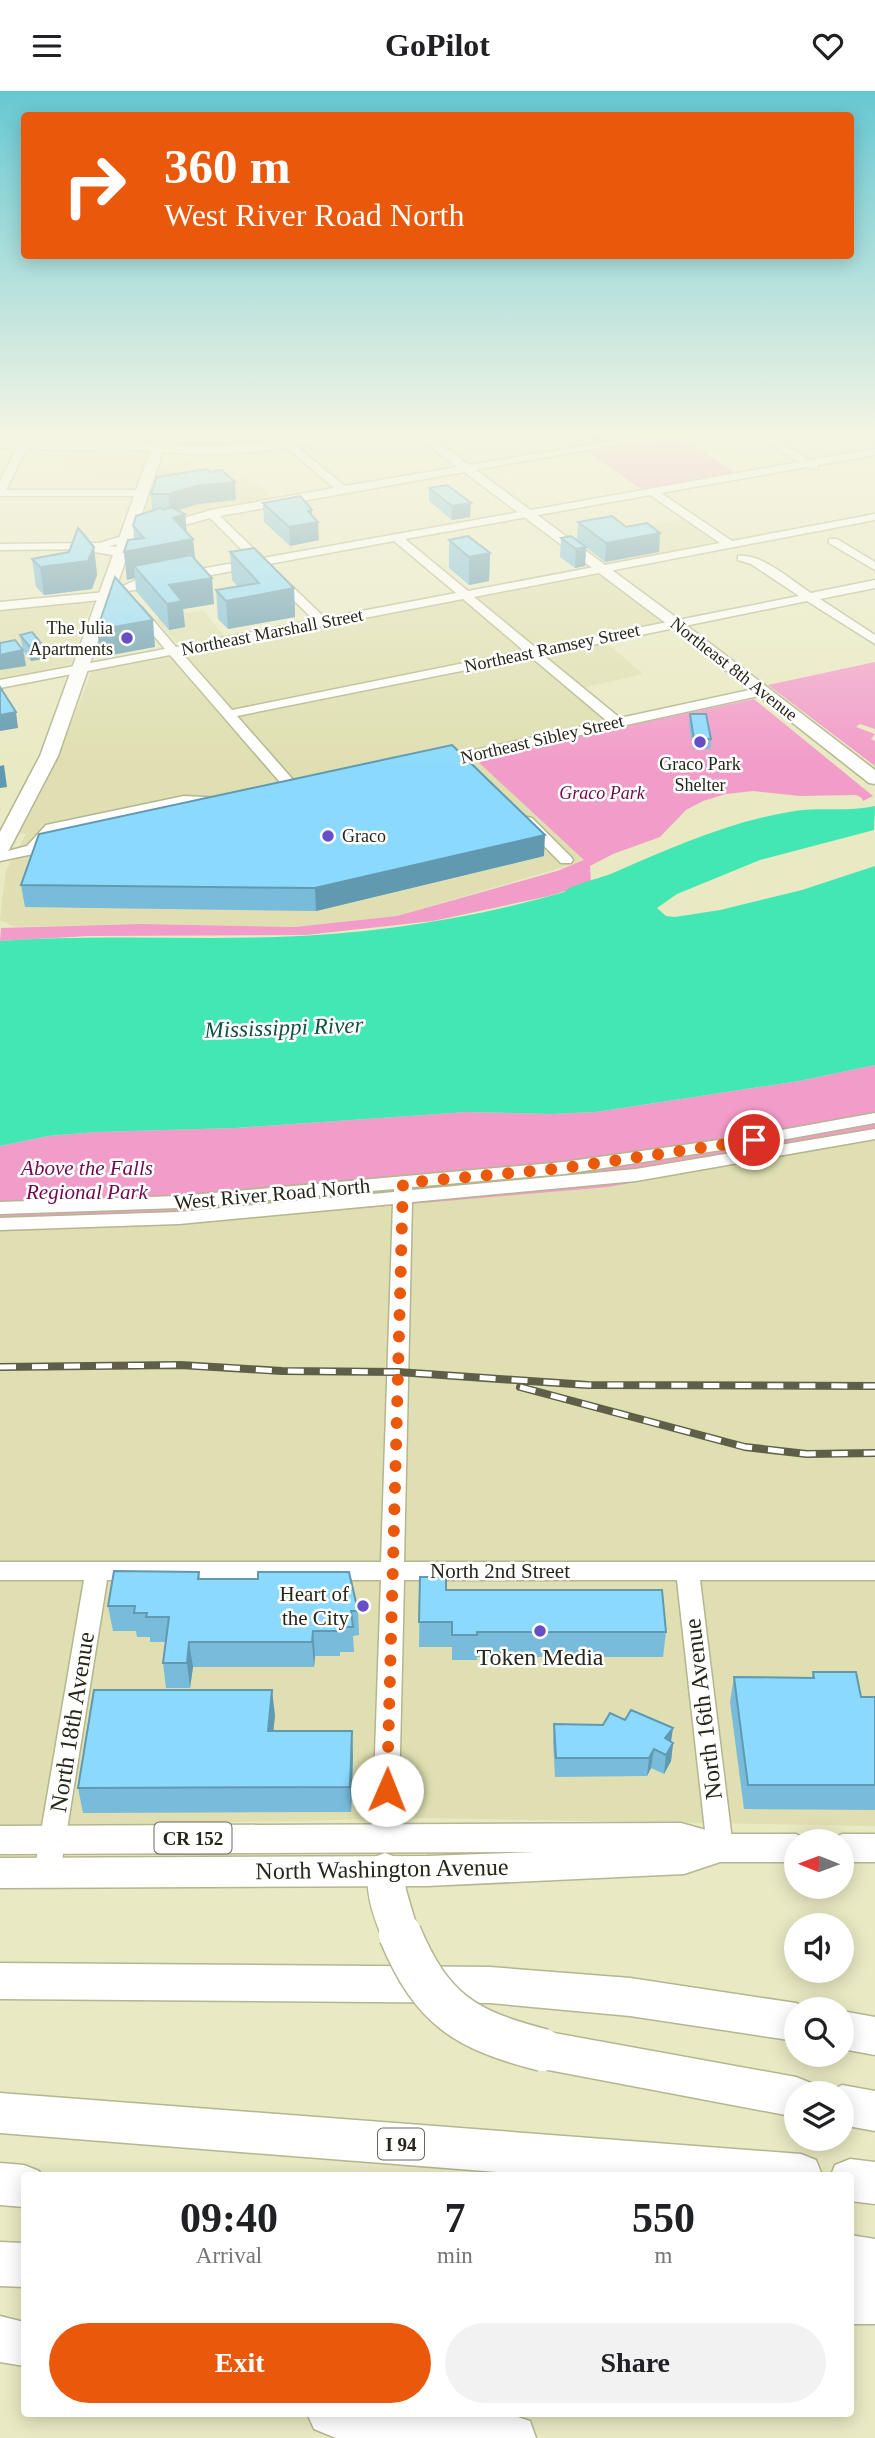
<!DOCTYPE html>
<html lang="en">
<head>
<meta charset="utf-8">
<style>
	body { margin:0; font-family:Georgia,serif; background:#f2f2f2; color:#202124; height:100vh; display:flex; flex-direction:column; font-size:26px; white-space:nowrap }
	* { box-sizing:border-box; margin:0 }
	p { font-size:23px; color:#757577 }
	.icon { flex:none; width:38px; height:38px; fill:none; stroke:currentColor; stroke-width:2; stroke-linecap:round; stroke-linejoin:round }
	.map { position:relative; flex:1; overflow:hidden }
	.side { position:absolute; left:21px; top:2081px; width:833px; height:245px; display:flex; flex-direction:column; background:#fff; border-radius:7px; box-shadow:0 4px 18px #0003 }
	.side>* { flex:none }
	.guide { position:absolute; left:21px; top:21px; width:833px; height:147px; border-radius:7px; box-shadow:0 4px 18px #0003; background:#ea580c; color:#fff; overflow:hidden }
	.needle { width:46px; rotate:271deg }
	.fabs { position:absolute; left:784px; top:1738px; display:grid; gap:14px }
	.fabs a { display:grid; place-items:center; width:70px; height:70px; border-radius:50%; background:#fff; box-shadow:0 4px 18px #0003; font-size:35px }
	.pin { position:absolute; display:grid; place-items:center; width:60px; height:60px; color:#fff; margin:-30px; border:4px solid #fff; border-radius:50%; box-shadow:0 2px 7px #0007 }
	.me { position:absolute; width:77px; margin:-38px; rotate:1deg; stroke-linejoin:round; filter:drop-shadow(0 0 5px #0008) }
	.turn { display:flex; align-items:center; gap:24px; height:147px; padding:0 28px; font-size:32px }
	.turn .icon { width:91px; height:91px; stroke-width:2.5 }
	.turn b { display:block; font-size:49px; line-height:60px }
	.eta { display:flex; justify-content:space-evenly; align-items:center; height:119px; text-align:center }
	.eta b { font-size:42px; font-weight:600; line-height:49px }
	.button { display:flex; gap:14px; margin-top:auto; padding:14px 28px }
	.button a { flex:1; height:80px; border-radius:42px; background:#ea580c; color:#fff; font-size:28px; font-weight:600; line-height:80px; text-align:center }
	.button a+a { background:#f2f2f2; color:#202124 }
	header { display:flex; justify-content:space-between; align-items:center; height:91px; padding:0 28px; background:#fff; font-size:32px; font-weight:600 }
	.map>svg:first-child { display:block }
</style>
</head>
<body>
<header><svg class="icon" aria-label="menu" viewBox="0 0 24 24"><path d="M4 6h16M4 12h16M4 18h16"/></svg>GoPilot<svg class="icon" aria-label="heart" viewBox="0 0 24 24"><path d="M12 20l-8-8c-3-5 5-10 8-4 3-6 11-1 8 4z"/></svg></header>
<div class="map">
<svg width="875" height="2347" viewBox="0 0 875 2347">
	<rect width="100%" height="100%" fill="#e9e9c3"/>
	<path fill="#dfdfb1" d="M0 345H151L142 352 0 350Z
		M169 345H271L276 349 228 358 166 354Z
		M62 356 141 362 145 365 136 391 101 390V387H86L62 376 64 371 55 370Z
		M194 370 215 390 249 385 273 407 214 418 147 438 138 437 158 377Z
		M685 428 718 450 608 473 602 472 570 449Z
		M594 484 602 486 663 531 601 547 643 583 569 600 602 627V629L584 635 618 665 581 767 584 770 397 825 295 836 141 833 15 836 0 829 6 780 26 743 20 742 52 680 92 580Z
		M87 508 93 510 71 572 66 575 0 588V518H28Z
		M203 519 225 546 177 552 155 528Z
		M875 1046V1735L426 1727 0 1736V1140L180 1133 609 1096Z"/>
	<path fill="#f29cc9" d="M679 346 738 383 643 399 587 361Z
		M875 571V638L860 633 856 636 875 643 871 648 875 650V675L768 594Z
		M754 608 873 705 863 710 862 707 856 704 800 705 753 700 726 703 703 710 686 719 660 746 613 763 590 775 591 792C575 795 564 801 549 805L433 830 306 844 88 845 0 850 1 837 141 833 295 836 397 825 557 780 584 769 474 667Z
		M875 974V1046L609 1096 180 1133 0 1140V1055L48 1045 97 1041 236 1037 467 1021 551 1023 596 1021 799 990Z"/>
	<path fill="#43e7b3" d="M875 715 874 739 760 769 677 803 657 817 666 825 675 826 720 819 802 799 875 775V974L799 990 596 1021 551 1023 467 1021 236 1037 97 1041 48 1045 0 1055V850C92 843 184 849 276 846 373 843 471 828 564 801 570 794 602 787 613 782 673 756 730 730 795 720 821 716 849 721 875 715Z"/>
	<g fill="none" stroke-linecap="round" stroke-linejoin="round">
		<g stroke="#b5b590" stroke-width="3">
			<path id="minor" d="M273 345H284L345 395 641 345H664L220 425 263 467 799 371 757 345H769L810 369 875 358V364L818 374V378L807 376 661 402 732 450 875 423V429L474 506 536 557 799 505 751 473 738 469V465C762 462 792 490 811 502L875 489V497L820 508 875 544V553L807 510 543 564 620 627 763 596 769 600 763 604 440 675 433 671 435 668 607 630 531 566 237 625 302 699 304 702 297 706 292 705 170 564 0 597V589L165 558 131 518 137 514 141 515 176 556 314 529 258 475 123 501V495L136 489 252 469 210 427 99 458 0 459V453L99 452 211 419 334 397ZM650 404 720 452 468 500 405 448ZM394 450 456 502 325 527 269 473ZM463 508 524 560 232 619 182 562Z
				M24 350 29 353 6 399H142L147 402 142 405H0V390L19 353Z
				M829 448H837L875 471V479L829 452Z
				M106 501 112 505 110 508 0 519V511Z
				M184 705 222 707 229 711 222 715 184 713 56 740 33 763 0 770V762L27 755 46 734Z
				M527 726 532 727 571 766 573 769 571 772H561L522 733 520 730Z
				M875 1022V1032L754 1054 564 1083 412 1096V1099L636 1078 875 1038V1048L636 1090 412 1111 404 1471H875V1489H700L733 1757 729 1765 720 1768 711 1765 707 1757 677 1489H404L398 1748 394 1756 385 1759 376 1756 372 1748 381 1489H107L60 1782 56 1790 47 1793 38 1790 34 1782 84 1489H0V1471H381L393 1113 179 1133 0 1139V1127L179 1121 394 1101V1098L179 1117 0 1123V1111L179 1105 564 1071 754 1044Z"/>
		</g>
		<g stroke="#b5b590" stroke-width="3">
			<path id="major" d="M156 345H168L165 353C228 360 281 345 342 345L336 349C278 358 222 368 163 361L58 665 9 759 0 765V741L40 665 113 464 87 460 80 456 87 452 116 456 150 360 106 356 90 359 0 357V349C51 350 102 347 153 352Z
				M416 345H430L677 527 875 679V693L869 692 667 533Z
				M681 1732 720 1743H796L809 1750H796V1771H720L684 1783 427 1795 0 1797V1767L427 1765 535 1761 0 1763V1735Z
				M842 1743H875V1771H842V1750H829Z"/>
		</g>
		<g stroke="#b5b590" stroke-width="3">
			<path id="highway" d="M385 1762 398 1767 404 1779 406 1799 419 1843 414 1855 400 1861 386 1855C375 1831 360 1793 372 1767Z
				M0 1872 490 1876 630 1887 796 1912 810 1918H796V1950L630 1925 490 1912 0 1908Z
				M842 1920 875 1926V1964L842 1958Z
				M543 1940 796 1986 811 1992 815 2002H796V2026L543 1978 529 1973 523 1959 529 1945Z
				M842 1994 875 2000V2040L842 2034V2002H826Z
				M0 2002 801 2063 816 2069 822 2084H534L0 2042Z
				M850 2068 875 2071V2113L850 2110V2084H831L835 2074Z
				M0 2072 24 2074 39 2080 41 2084H24V2116L0 2114Z
				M850 2144 875 2148V2233H850V2189H854L850 2188Z
				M0 2151 24 2152V2196L0 2195Z
				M0 2225 24 2231V2275L0 2271Z
				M307 2322H506L530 2330 536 2347H336L314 2338Z"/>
		</g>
		<use href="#minor" fill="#fff" fill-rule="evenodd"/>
		<use href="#major" fill="#fff" fill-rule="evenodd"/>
		<use href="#highway" fill="#fff" fill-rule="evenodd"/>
		<g stroke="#5f5e49" stroke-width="8">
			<path id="rail" d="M0 1276 180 1274 282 1280 398 1281 588 1294 875 1295
				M520 1296 745 1356 807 1363 875 1362"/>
		</g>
		<use href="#rail" stroke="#fff" stroke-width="5" stroke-dasharray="16" stroke-linecap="butt"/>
		<g stroke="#b5b590" stroke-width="45" stroke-linecap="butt">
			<path id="highway-bridge" d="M400 1843C432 1919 465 1939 543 1959"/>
		</g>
		<use href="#highway-bridge" stroke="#fff" stroke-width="42"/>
	</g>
	<path fill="#78bbda" d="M3 345H37L36 347 3 346Z
		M584 345H613V346L591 350Z
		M157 386 236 409 198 413 177 419 185 423 187 441 195 468 214 513 183 518 185 536 169 539 136 500 135 487 127 489 124 461 134 448 133 435 152 420 151 403Z
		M429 397 470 426 452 429 429 410Z
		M263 412 312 419V424L319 449 290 455 264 431Z
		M578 431 626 436 660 442 659 461 605 471 586 456 585 475 575 477 560 466 561 447 577 450Z
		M449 449 490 462 489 490 469 494 449 477Z
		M94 456 97 484 92 498 44 504 36 496 32 468Z
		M230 461 294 497 295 526 228 538 218 528 216 499 238 496 232 489Z
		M20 544 43 568 31 570 24 561 26 575Z
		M690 623 711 648 710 658H693L689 634Z
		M544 765 316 820 25 816 21 794Z
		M199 1481 200 1488 358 1520 359 1544 353 1545 354 1561H340V1565H315L314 1576H193L190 1597H166L163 1572 166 1551H150V1546H137L136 1540H113L108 1515Z
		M420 1486 446 1499 666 1541 663 1566H477V1569H452V1556H419Z
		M813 1581 861 1606H875V1719L744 1718 730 1611 734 1586 812 1587Z
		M275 1624 273 1640 353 1665 351 1721 83 1722 78 1697Z
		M625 1629 673 1637 671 1650 673 1652 671 1670 664 1683 651 1677 647 1685 555 1686 553 1651 554 1633 603 1634Z"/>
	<path fill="#6199b1" d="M591 345H613V346L591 350Z
		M235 391 236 409 198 413 170 422 168 403 196 395Z
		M471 412 470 426 452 429V415Z
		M312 419V432L318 431 319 449 290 455 289 436 308 420Z
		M185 423 187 449 193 448 196 475H134L135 487 127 489 124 461 173 427Z
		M660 442 659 461 605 471 606 452Z
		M94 456 97 484 92 498 44 504 40 476Z
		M586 456 585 475 575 477 576 458Z
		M490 462 489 490 469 494V466Z
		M212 487 214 513 183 518 185 536 169 539 167 513 169 494Z
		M294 497 295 526 228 538 226 510Z
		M153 529 155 556 101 566 97 539Z
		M41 552 43 568 31 570 29 555Z
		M23 559 26 575 0 579V564Z
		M16 621 18 637 0 640V624Z
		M4 674 7 696 0 697V675Z
		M545 744 544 765 316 820 315 797Z
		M313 1540 315 1565 314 1576 312 1551Z
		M189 1551 193 1576 190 1597 187 1572Z
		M272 1599 275 1624 271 1665 268 1640Z
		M673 1637 670 1656 665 1647Z
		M352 1640 353 1665 351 1721 350 1696Z
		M673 1652 671 1670 664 1683 666 1664Z
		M654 1658 651 1677 647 1685 649 1667Z"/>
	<path fill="#8bdafd" stroke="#6199b1" stroke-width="2" d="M207 378 210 381 222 379 235 391 196 395 168 403H151L157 386Z
		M447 394 471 412 452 415 429 397Z
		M300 405 309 415 312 419 308 420 318 431 289 436 263 412Z
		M171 416 185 423 173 427 193 448 124 461 128 449 144 447 133 435 136 425 160 417 163 419Z
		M612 425 626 436 647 432 660 442 606 452 578 431Z
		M78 437 94 456 88 470 40 476 32 468 69 461Z
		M468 445 490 462 469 466 449 449Z
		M571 445 586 456 576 458 561 447Z
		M254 457 294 497 226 510 216 499 259 492 230 461Z
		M191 464 212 487 169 494 182 510 167 513 134 475Z
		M115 486 153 529 97 539Z
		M32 541 41 552 29 555 20 544Z
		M15 549 23 559 0 564V552Z
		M0 596 16 621 0 624Z
		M690 623H706L711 648H694Z
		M452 654 545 744 315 797 21 794 39 743Z
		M114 1480 199 1481 198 1488H258V1481H349L358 1520H351L353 1536H339V1540H313L312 1551H189L187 1572H163L169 1526H146L147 1522H134L135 1515H108Z
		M420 1486H446V1499H662L666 1541H477V1544H452V1531H419Z
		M813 1581H856L861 1606H875V1694H748L734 1586 814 1587Z
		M94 1599H272L268 1640H352L350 1696 78 1697Z
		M631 1619 673 1637 665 1647 673 1652 666 1664 654 1658 649 1667H556L554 1633 603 1634 610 1622 625 1629Z"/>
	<linearGradient id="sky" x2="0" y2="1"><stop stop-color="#66c8d3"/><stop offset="0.51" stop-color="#f5f5e4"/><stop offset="1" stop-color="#f5f5e4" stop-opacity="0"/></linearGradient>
	<rect width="875" height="674" fill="url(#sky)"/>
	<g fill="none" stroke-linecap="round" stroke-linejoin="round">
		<path stroke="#ea580c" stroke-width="12" stroke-dasharray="0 21.6" d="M387 1699 403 1092 564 1077 754 1049"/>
	</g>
	<g fill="#664ec7" stroke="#fff" stroke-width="2.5">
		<circle cx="127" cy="547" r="7"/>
		<circle cx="700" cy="651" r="7"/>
		<circle cx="328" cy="745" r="7"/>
		<circle cx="363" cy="1515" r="7"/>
		<circle cx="540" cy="1540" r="7"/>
	</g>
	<g text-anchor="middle" stroke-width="5" stroke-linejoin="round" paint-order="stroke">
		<g font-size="18" fill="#272618" stroke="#fff" text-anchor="end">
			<text x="113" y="543">The Julia<tspan x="113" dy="21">Apartments</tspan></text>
			<text x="700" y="679" text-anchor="middle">Graco Park<tspan x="700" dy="21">Shelter</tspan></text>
			<text x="342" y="751" text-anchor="start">Graco</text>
		</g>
		<g font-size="18" fill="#272618" stroke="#fff">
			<text transform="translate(272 541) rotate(-11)" y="6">Northeast Marshall Street</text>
			<text transform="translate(552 557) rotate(-12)" y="6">Northeast Ramsey Street</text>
			<text transform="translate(734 578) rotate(38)" y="6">Northeast 8th Avenue</text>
			<text transform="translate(542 648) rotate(-13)" y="6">Northeast Sibley Street</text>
		</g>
		<g font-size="18" font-style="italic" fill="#700a4d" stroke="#fff">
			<text x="602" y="708">Graco Park</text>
		</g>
		<g fill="#fff" stroke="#68675d" stroke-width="2">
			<rect x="154.5" y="1731.5" width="77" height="31" rx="5"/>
			<rect x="378" y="2037.5" width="46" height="31" rx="5"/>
		</g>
		<g font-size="19" font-weight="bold" fill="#272618">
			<text x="193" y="1754">CR 152</text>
			<text x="401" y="2060">I 94</text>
		</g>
		<g font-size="21" font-style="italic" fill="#700a4d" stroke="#fff">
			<text x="87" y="1084">Above the Falls<tspan x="87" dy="24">Regional Park</tspan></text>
		</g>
		<g font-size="21" fill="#272618" stroke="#fff">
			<text transform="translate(272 1103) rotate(-5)" y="7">West River Road North</text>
			<text x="500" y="1487">North 2nd Street</text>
		</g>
		<g font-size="21" fill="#272618" stroke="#fff" text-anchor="end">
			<text x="349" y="1510">Heart of<tspan x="349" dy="24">the City</tspan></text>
		</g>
		<g font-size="23" font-style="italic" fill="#11523e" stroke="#fff">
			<text transform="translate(284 936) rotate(-2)" y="8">Mississippi River</text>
		</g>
		<g font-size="24" fill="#272618" stroke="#fff">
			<text x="540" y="1574">Token Media</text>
		</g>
		<g font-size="24" fill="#272618" stroke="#fff">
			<text transform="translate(703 1618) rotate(-97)" y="8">North 16th Avenue</text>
			<text transform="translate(72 1631) rotate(-81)" y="8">North 18th Avenue</text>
			<text transform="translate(382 1778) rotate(-1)" y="8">North Washington Avenue</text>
		</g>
	</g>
</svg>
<div class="fabs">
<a><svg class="needle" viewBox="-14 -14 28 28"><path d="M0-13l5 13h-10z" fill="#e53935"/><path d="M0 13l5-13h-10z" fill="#757577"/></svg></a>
<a><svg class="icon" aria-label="sound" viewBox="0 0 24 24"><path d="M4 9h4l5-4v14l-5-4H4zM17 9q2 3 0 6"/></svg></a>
<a><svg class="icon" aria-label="search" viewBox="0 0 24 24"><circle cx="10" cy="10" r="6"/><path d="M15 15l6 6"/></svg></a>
<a><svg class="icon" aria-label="layers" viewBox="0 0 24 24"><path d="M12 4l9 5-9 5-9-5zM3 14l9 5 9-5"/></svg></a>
</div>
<div class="pin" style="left:754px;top:1049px;background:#d93025"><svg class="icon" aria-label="arrive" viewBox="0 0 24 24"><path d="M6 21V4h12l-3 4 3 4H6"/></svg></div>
<svg class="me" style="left:387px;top:1699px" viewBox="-20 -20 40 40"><circle r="19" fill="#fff"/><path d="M0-13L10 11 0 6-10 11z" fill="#ea580c"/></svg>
<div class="guide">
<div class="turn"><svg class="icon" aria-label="right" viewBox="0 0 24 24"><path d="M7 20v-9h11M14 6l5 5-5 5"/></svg><div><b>360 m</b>West River Road North</div></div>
</div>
<section class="side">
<div class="eta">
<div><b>09:40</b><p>Arrival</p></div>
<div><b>7</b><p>min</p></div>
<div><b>550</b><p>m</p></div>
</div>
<div class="button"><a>Exit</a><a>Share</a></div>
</section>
</div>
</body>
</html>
